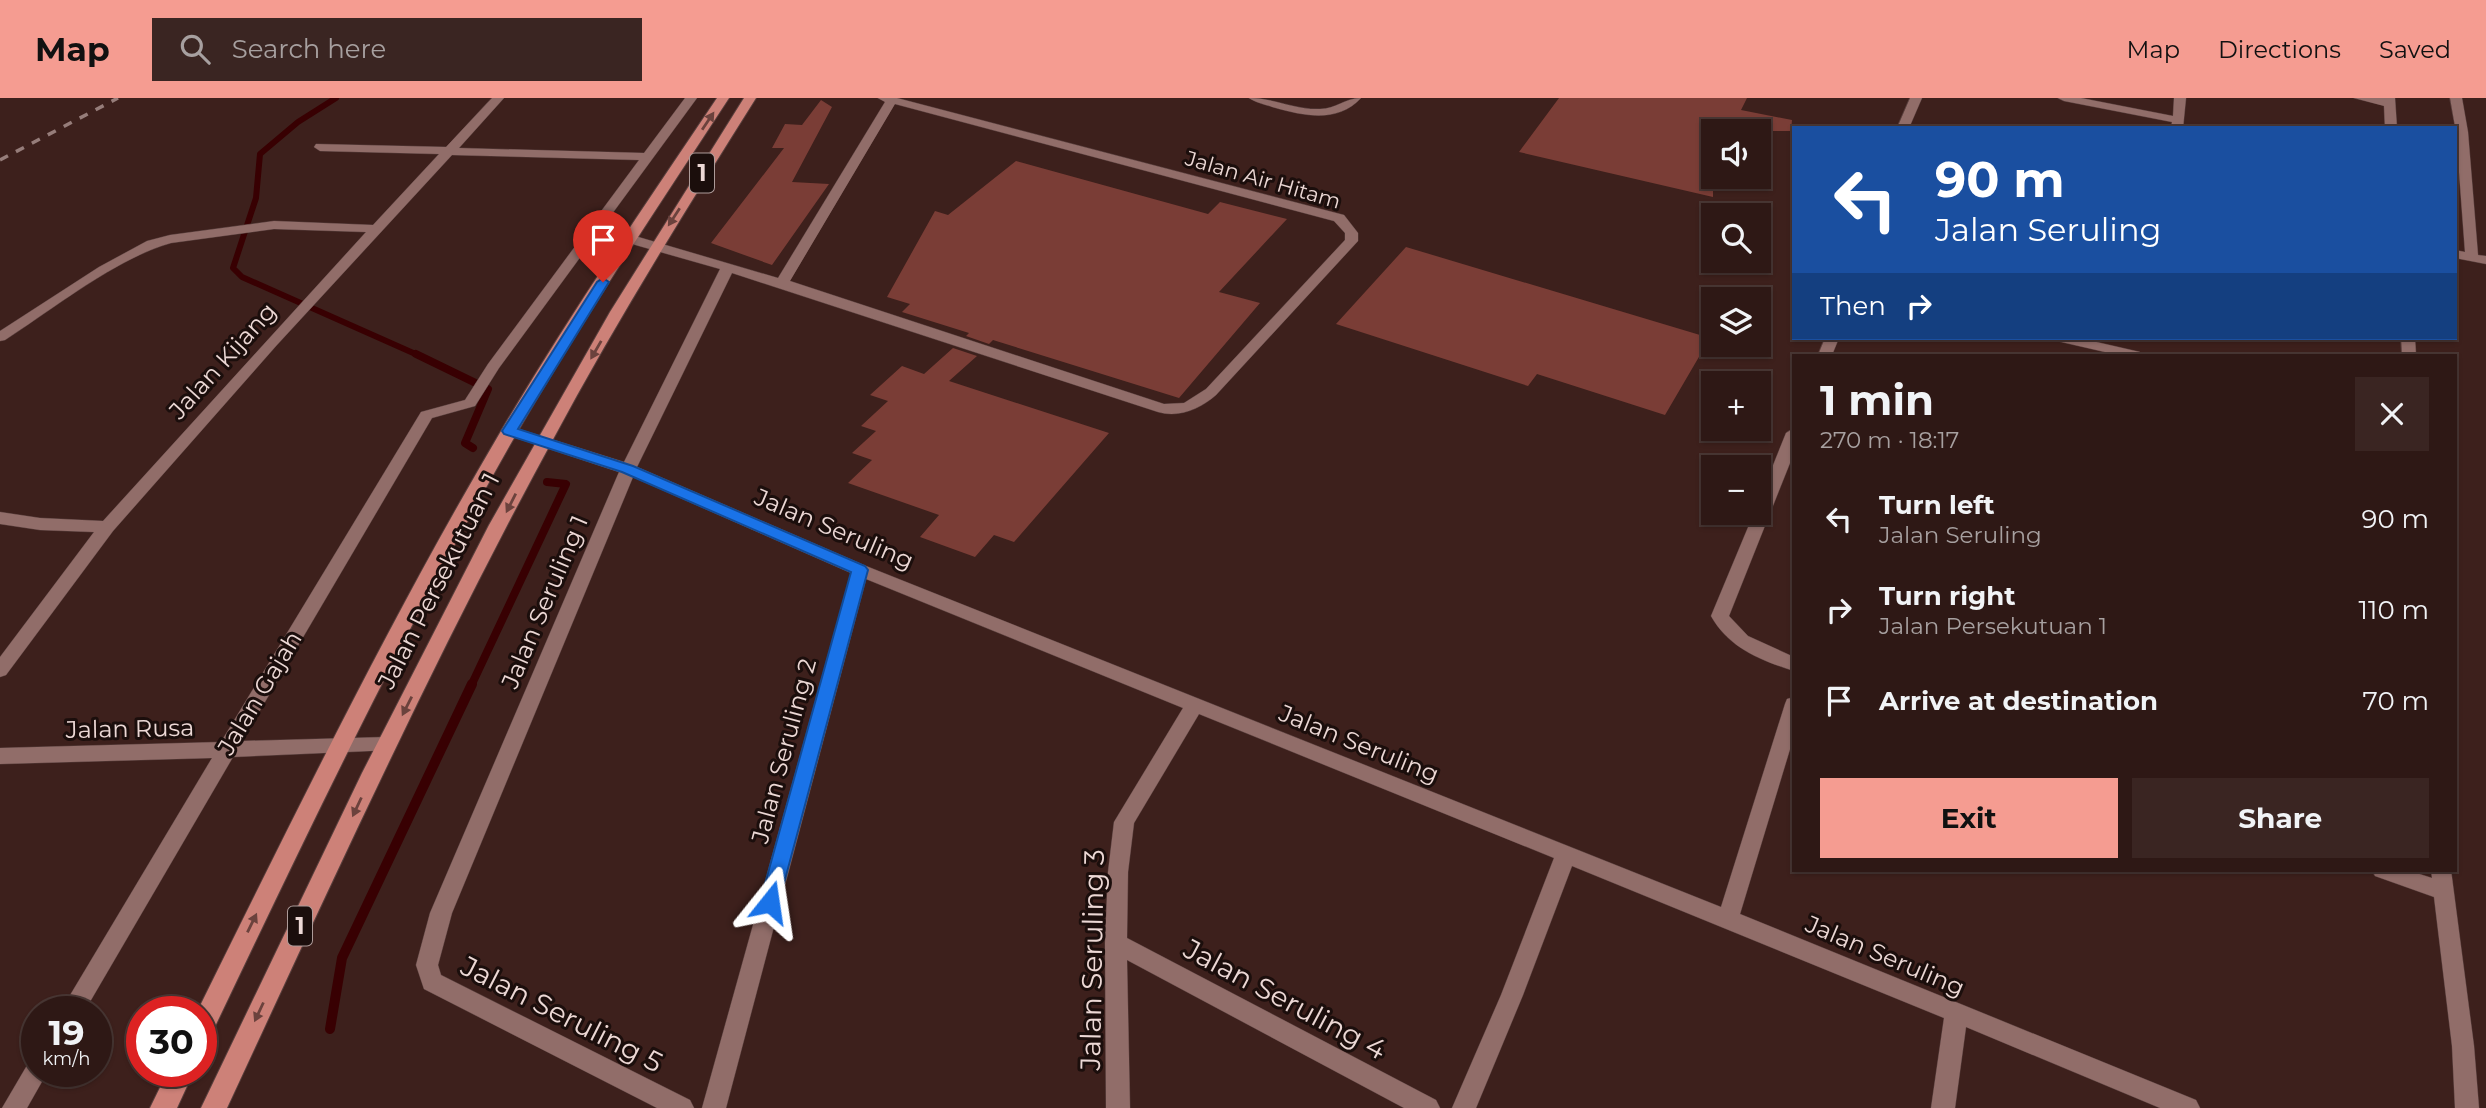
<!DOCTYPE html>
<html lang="en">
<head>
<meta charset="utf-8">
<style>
	body { margin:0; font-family:Montserrat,sans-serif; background:#3a2522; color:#f1f3f6; height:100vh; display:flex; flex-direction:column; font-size:26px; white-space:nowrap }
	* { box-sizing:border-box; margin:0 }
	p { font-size:23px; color:#a7a0a0 }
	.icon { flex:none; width:38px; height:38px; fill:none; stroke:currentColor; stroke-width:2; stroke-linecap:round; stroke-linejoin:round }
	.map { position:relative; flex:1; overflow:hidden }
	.panel { position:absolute; left:1792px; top:256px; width:665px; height:518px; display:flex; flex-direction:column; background:#2e1815; border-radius:0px; box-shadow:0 2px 5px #0004,0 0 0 2px #493734 }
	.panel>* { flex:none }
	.top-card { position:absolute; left:1792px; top:28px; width:665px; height:214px; border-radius:0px; box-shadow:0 2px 5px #0004,0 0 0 2px #493734; background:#1a4fa0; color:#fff; overflow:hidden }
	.tools { position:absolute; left:1701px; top:21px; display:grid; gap:14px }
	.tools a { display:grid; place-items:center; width:70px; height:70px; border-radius:0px; background:#2e1815; box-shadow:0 2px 5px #0004,0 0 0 2px #493734; font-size:35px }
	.speed { position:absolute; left:21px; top:898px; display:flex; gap:14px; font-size:35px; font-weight:700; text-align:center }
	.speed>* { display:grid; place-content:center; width:91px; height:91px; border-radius:50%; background:#2e1815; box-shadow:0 2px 5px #0004,0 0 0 2px #493734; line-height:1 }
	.speed small { font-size:18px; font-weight:400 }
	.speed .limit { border:10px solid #d22; background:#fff; color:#111 }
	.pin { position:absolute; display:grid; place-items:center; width:60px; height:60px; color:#fff; margin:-72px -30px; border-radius:50% 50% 50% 0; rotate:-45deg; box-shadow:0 0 7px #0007 }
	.pin .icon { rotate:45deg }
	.me { position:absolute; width:77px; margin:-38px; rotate:15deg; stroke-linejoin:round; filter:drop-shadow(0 0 5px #0008) }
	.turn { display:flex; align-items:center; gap:24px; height:147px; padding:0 28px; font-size:32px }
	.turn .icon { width:91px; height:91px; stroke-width:2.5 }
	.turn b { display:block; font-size:49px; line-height:60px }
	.then { display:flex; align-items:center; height:66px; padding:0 28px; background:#0003; gap:14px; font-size:26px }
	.round { display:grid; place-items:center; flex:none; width:74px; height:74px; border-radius:0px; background:#3a2522 }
	.overview { display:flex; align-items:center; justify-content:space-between; height:119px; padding:0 28px }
	h1 { font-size:42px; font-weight:700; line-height:52px }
	.primary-button { display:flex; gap:14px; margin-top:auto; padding:14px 28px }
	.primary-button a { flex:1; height:80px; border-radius:0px; background:#f59c91; color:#111; font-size:28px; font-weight:700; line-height:80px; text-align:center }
	.primary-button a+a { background:#3a2522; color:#f1f3f6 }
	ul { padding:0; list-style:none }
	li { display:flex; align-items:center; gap:21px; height:91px; padding:0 28px }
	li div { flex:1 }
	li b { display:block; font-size:26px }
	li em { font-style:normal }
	header { display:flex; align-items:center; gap:42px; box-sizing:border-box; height:98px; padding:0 35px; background:#f59c91; color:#111 }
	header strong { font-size:33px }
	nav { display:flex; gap:38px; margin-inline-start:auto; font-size:24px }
	.search { width:490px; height:63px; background:#3a2522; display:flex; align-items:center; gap:18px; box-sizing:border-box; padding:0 24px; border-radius:0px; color:#a7a0a0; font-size:26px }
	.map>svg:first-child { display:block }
</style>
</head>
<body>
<header>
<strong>Map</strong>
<div class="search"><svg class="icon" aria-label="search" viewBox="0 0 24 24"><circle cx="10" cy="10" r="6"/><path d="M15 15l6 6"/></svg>Search here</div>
<nav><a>Map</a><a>Directions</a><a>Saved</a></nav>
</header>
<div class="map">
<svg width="2486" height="1010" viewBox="0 0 2486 1010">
	<rect width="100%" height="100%" fill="#3d201c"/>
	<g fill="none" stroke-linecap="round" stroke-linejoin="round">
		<path stroke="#380002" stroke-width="6" d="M336 0 298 24 260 56 256 100 233 170 242 179 420 258"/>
		<path stroke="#380002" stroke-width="8" d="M416 256 488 291 465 345 473 350
			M471 588 566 386 547 384"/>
		<path stroke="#380002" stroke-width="10" d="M330 931 342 860 472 586"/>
	</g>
	<path fill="#7a3d36" d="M1559 0H1747L1741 12 1792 22 1791 33H1713V99L1519 54Z
		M821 2 832 9 792 84 829 86 772 167 711 145 784 50H772L785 26 802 27Z
		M1016 63 1208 116 1220 104 1287 121 1219 194 1260 205 1179 300 993 242 989 246 966 238 969 235 902 214 910 206 887 199 935 113 948 117Z
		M1406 149 1710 240 1665 317 1537 276 1528 288 1336 226Z
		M953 250 977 258 949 283 1109 335 1014 444 994 437 975 459 920 439 939 417 848 385 872 362 852 355 876 333 861 328 888 303 870 297 902 268 924 276Z"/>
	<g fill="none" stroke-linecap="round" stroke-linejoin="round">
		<g stroke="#573e3c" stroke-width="1">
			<path id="minor" d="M492 0H504L459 50 644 55 685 0H697L499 270 475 308 432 320 242 643 386 639 393 642 396 647 393 652 233 659 84 914H60L212 660 0 666V650L221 644 421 314 465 302 488 266 639 62 452 57 276 248 113 433 6 577 0 579V559L94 434 40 432 0 426V414L40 420 103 423 366 134 274 131 171 145C117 160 53 211 5 242L0 243V233L99 169 147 143 170 137 274 123 373 127 439 56 320 53 314 49 316 46 446 49Z
				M878 0H897L1344 117 1358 135V143L1216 297C1200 311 1179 320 1158 314L732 175 637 369 866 468 1721 809 1785 606 1787 601 1794 599V638L1740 816 2196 1002 2200 1010H2160L1966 929 1955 1010H1931L1944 920 1572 768 1523 897 1476 1010H1452L1501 897 1554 760 1199 616 1134 725 1128 774 1127 840 1436 1002 1440 1010H1404L1127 862 1130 1010H1106L1105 845 1108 774 1114 724 1183 610 866 481 726 1010H702L851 475 633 379 452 815 438 867 441 877 690 1002 694 1010H657L424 891 416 867 430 815 619 374 504 336 501 333 509 328 624 364 720 171 625 144V138H635L778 180 885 4ZM895 6 1334 123 1345 135V142L1206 291 1184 305 1164 306 790 183Z
				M1249 0C1274 0 1295 12 1320 11 1336 11 1345 0 1361 0 1338 25 1305 18 1276 10 1267 7 1256 5 1249 0Z
				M1910 0H1922L1909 30H1897Z
				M2058 0H2081L2173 18 2174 0H2186L2183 30H2171L2172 24 2064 3Z
				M2354 0H2395L2397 30H2385L2384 8Z
				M2450 0H2462L2468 34 2478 157 2486 158V166L2455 160V152L2465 154 2456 34Z
				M1825 240H1839L1832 257H1818Z
				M2055 240H2079L2140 254 2142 257H2118L2057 243Z
				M2401 240H2415L2416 257H2402Z
				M1794 330V355L1729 518 1748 538 1794 559V573C1760 562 1729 550 1711 518L1754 415H1759V402L1786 335Z
				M2372 772H2407L2432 780 2431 772H2451L2474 948 2479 1010H2455L2452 948 2434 799 2375 778Z
				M37 961V973H48L27 1010H2L29 964Z"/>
		</g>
		<g stroke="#573e3c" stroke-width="2">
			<path id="trunk" d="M717 0H729C657 110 584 219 518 333 405 530 307 735 210 939L201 943V914H197C294 718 390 521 501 333 568 219 643 110 717 0Z
				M744 0H756C685 113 614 227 551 345 433 562 331 786 227 1010H201L362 675 489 427 610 214Z
				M168 973H194L177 1010H150Z"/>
		</g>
		<use href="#minor" fill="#916d69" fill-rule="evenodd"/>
		<use href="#trunk" fill="#cd8178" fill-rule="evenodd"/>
		<path stroke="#967d7a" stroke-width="3.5" stroke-dasharray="9 9" stroke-linecap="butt" d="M0 62 118 0"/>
	</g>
	<defs><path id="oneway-solid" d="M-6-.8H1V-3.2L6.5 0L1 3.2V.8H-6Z" transform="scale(1.75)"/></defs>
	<g fill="#6b423d">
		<use href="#oneway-solid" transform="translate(708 23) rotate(-56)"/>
		<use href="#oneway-solid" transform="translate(674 119) rotate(123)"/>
		<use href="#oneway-solid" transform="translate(596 252) rotate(120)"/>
		<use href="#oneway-solid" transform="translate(511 405) rotate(117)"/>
		<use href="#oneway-solid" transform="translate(407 608) rotate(117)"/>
		<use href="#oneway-solid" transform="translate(357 709) rotate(115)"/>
		<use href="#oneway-solid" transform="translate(252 825) rotate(-64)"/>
		<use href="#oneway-solid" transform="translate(259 914) rotate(115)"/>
	</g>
	<path fill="#1a73e8" stroke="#114b97" stroke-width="2" d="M603 180 609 184 518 331 633 368 865 468 868 472 779 804 777 810 770 813 763 810 760 804 851 474 622 374 504 336 502 333 597 184Z"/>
	<g text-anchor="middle" stroke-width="6" stroke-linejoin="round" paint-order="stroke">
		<g font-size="21" fill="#ecd8d5" stroke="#1b0e0c">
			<text transform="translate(1263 82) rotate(16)" y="7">Jalan Air Hitam</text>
		</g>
		<g fill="#1b0e0c" stroke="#ad9b99" stroke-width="2">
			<rect x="690" y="55.5" width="24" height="39" rx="5"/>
			<rect x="288" y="808.5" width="24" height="39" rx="5"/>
		</g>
		<g font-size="23" font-weight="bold" fill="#ecd8d5">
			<text x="702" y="83">1</text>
			<text x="300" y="836">1</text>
		</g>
		<g font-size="24" fill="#ecd8d5" stroke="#1b0e0c">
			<text transform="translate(223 263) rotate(-48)" y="8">Jalan Kijang</text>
			<text transform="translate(834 431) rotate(23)" y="8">Jalan Seruling</text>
			<text transform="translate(439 483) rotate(-63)" y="8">Jalan Persekutuan 1</text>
			<text transform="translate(545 504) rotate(-67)" y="8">Jalan Seruling 1</text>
			<text transform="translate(260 595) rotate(-59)" y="8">Jalan Gajah</text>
			<text transform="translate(130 631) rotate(-1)" y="8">Jalan Rusa</text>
			<text transform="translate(1359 646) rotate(22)" y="8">Jalan Seruling</text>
			<text transform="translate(784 653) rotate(-75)" y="8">Jalan Seruling 2</text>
			<text transform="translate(1885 858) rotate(23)" y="8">Jalan Seruling</text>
		</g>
		<g font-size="28" fill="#ecd8d5" stroke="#1b0e0c">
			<text transform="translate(1092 862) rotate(-89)" y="10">Jalan Seruling 3</text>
			<text transform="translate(1285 901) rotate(28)" y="10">Jalan Seruling 4</text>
			<text transform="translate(562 916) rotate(27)" y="10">Jalan Seruling 5</text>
		</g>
	</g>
</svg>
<div class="tools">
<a><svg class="icon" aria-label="sound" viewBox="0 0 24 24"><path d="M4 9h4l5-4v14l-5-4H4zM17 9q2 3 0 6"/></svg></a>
<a><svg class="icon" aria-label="search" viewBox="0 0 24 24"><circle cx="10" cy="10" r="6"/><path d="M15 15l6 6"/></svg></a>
<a><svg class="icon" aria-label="layers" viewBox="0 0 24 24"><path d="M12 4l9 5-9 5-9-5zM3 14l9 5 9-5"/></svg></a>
<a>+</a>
<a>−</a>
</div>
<div class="speed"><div>19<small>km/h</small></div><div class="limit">30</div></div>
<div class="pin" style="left:603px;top:184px;background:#d93025"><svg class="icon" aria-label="arrive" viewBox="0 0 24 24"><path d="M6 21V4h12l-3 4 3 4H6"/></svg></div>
<svg class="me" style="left:770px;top:804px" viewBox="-20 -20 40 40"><path d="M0-17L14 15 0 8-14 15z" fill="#1a73e8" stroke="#fff" stroke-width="4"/></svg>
<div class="top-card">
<div class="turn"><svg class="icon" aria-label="left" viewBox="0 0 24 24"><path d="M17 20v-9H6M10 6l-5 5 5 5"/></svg><div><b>90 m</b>Jalan Seruling</div></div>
<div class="then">Then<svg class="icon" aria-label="right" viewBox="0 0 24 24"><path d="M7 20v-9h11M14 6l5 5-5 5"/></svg></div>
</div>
<section class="panel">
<div class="overview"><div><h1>1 min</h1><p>270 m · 18:17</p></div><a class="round"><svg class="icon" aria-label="close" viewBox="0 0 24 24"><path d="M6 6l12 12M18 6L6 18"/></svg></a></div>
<ul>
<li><svg class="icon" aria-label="left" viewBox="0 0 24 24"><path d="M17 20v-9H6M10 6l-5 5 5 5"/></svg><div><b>Turn left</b><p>Jalan Seruling</p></div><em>90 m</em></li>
<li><svg class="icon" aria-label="right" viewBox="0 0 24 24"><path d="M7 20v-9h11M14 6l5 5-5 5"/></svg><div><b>Turn right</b><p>Jalan Persekutuan 1</p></div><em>110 m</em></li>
<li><svg class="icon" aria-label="arrive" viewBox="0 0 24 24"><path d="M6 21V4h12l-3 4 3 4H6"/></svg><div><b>Arrive at destination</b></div><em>70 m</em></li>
</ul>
<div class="primary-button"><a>Exit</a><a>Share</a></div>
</section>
</div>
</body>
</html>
